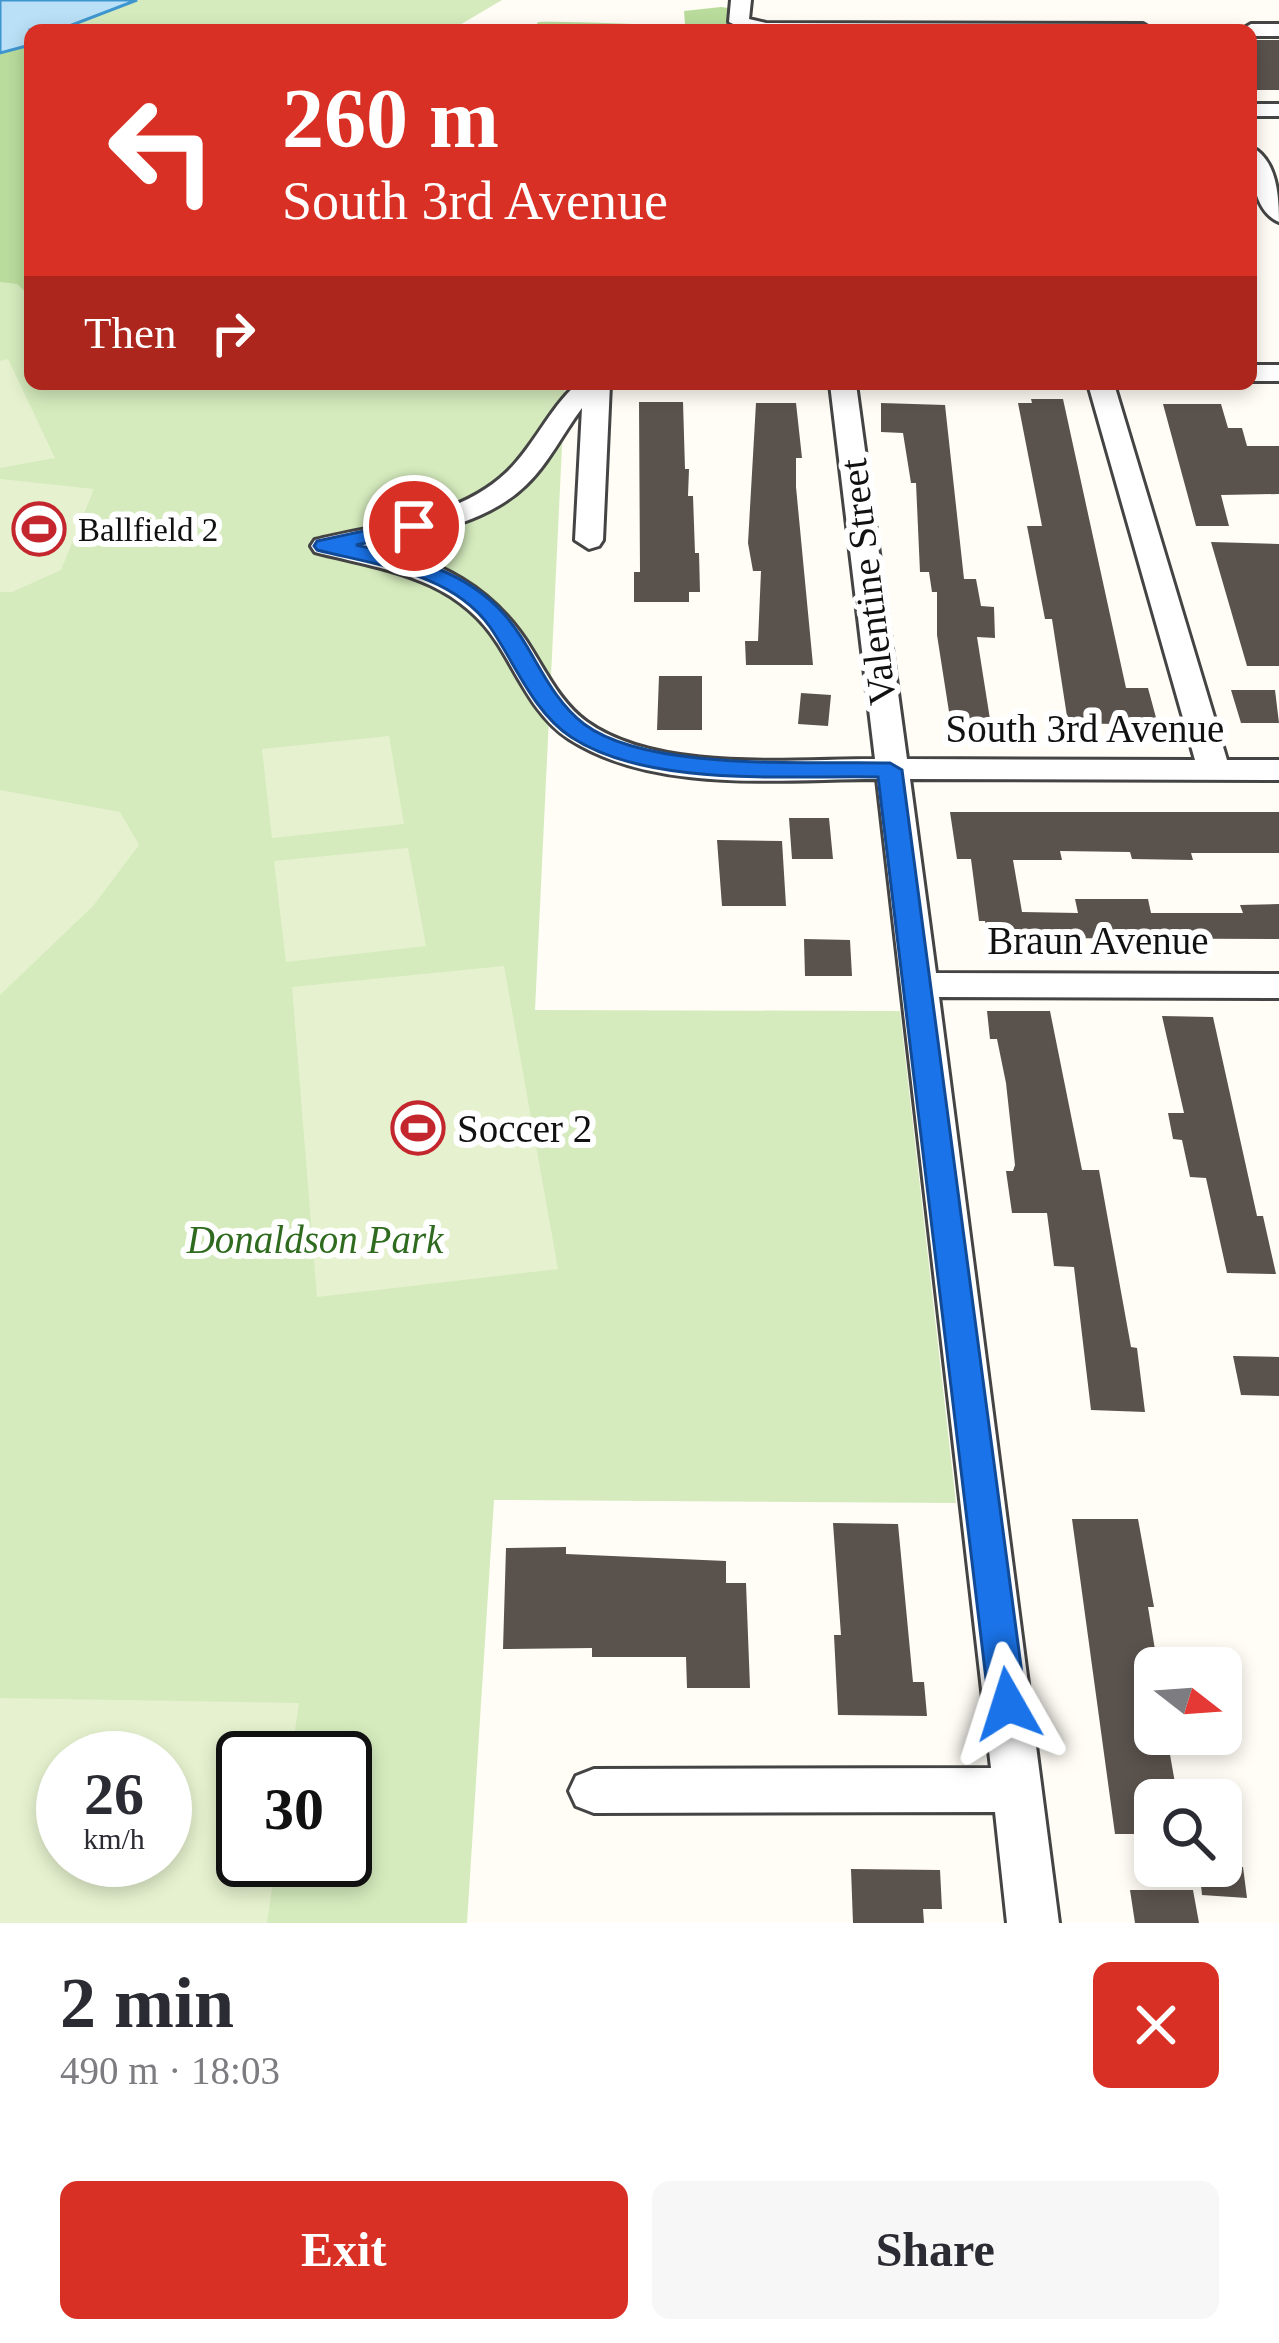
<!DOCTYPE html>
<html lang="en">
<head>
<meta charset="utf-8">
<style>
	body { margin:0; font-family:"Times New Roman",serif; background:#f7f7f7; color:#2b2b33; height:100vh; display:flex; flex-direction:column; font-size:45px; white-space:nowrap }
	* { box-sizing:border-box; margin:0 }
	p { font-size:39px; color:#7c7c81 }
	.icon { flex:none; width:66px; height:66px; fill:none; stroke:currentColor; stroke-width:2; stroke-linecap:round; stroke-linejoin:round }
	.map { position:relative; height:1923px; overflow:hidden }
	.details { display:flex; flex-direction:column; background:#fff; flex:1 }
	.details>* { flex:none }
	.top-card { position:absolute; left:24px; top:24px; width:1233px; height:366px; border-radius:18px; box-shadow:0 6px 18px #0003; background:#d93025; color:#fff; overflow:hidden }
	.needle { width:78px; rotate:107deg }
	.tools { position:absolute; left:1134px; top:1647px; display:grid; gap:24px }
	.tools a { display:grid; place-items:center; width:108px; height:108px; border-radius:18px; background:#fff; box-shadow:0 6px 18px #0003; font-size:60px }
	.speed { position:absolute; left:36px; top:1731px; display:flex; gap:24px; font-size:60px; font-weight:700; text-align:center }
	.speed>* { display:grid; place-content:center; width:156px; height:156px; border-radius:50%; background:#fff; box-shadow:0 6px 18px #0003; line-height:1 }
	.speed small { font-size:30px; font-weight:400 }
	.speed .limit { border:6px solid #111; border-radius:18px; background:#fff; color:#111 }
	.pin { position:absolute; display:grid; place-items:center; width:102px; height:102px; color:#fff; margin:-51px; border:6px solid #fff; border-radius:50%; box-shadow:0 3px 12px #0007 }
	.me { position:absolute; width:132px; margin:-66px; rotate:354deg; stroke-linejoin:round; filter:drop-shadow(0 0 9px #0008) }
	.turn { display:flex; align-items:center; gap:42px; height:252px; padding:0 60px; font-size:54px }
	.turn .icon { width:156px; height:156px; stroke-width:2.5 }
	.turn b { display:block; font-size:84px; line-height:102px }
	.then { display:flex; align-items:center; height:114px; padding:0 60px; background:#0003; gap:24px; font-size:45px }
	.round { display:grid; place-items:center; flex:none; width:126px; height:126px; border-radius:18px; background:#f7f7f7 }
	.head { display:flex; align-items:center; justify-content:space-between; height:204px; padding:0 60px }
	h1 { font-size:72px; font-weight:600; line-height:90px }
	.button { display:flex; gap:24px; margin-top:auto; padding:24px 60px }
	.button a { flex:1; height:138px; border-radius:18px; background:#d93025; color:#fff; font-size:48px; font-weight:600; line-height:138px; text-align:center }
	.button a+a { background:#f7f7f7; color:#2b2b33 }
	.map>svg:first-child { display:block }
</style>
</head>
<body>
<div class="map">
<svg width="1279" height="1923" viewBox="0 0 1279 1923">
	<rect width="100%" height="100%" fill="#fffdf5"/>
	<path fill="#d5ebbd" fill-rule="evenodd" d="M137 0H502L458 26 697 29 59 30Z
		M30 45V384H565L535 1010 900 1011 956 1503 494 1500 467 1923H0V53ZM63 1758H165V1860H63ZM243 1758H345V1860H243Z"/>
	<path fill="#b9dc9c" d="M721 7 736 9 737 23 746 30H59L70 24 535 27 538 22C588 21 636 26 685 24L684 11Z
		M30 45V296L17 284 0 282V53Z"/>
	<path fill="#e6f2cf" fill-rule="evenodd" d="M8 359 55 458 0 468V361Z
		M0 479 94 489 61 570 12 592H0Z
		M389 736 404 824 272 838 262 749Z
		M0 790 120 812 139 845 93 906 0 995Z
		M408 848 426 946 286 962 274 861Z
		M504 966 558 1269 317 1297 292 987Z
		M0 1698 299 1703 291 1758H243V1860H276L267 1923H0ZM63 1758H165V1860H63Z"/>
	<path fill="#b9e0f7" stroke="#3f96cf" stroke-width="3" d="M0 0H137L59 30H30V45L0 53Z"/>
	<path fill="#5a524d" d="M1251 40H1279V90H1251Z
		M1031 399H1063L1126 688H1148L1158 725 1068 723 1052 619H1045L1027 526H1042L1018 403H1032Z
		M639 402H683L685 469H689L688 496H693L695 553H699L700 592H689V602H634V572H640Z
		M756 403H796L802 458H796V487L813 665H746L745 641H758L761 571H753L748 543Z
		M881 403 945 405 964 579H976L981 606 994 607 995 638 977 637 992 732 952 731 937 635V592H932L929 572H920L916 483H911L903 433 881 432Z
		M1163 404H1221L1228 428H1242L1247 446H1279V494L1221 495 1229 526H1196Z
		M1211 542 1279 544V666H1247Z
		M659 676H702V730H657Z
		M1231 690H1275L1279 723H1241Z
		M801 693 831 695 828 726 798 724Z
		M950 812H1279V853H1191L1193 860 1132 859 1130 852 1060 851 1062 860H1013L1022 912 1078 913 1075 899H1148L1151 913H1243L1240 905 1279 904V939L1026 938 1028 951H990L985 921H979L971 859H957Z
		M789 818H829L833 859H792Z
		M717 840 782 841 786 906H722Z
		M804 939 850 940 852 976H805Z
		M987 1011H1050L1082 1170H1099L1131 1347 1137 1348 1145 1412 1091 1410 1074 1267 1054 1266 1047 1213H1012L1006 1171H1013L1015 1165 1006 1083 997 1039H990Z
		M1162 1016 1213 1017 1257 1216H1263L1276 1274 1227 1273 1206 1178 1190 1177 1182 1140 1173 1139 1168 1113H1184Z
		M1233 1356 1279 1357V1396L1241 1395Z
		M1072 1519H1138L1154 1607H1148L1158 1668 1155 1749H1169L1178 1800H1155V1834H1115Z
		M833 1523 898 1524 913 1682H924L927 1716 838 1715 834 1635H841Z
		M566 1547V1554L726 1561V1583H746L750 1688H687L686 1657H592V1648L503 1649 506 1548Z
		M1199 1866 1243 1867 1247 1898 1202 1895Z
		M851 1869 940 1870 942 1909H923L924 1923H853Z
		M1130 1890H1193L1199 1923H1135Z"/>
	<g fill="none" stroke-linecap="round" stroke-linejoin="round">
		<g stroke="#444" stroke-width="6">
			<path id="minor" d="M731 0H751L749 19 766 23 1143 24 1153 30H746L729 22Z
				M1251 24H1279V36H1251V30H1241Z
				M1251 104H1279V116H1251Z
				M1251 147C1277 159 1279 197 1279 222 1253 211 1251 172 1251 147Z
				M1251 365H1279V381H1251Z
				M577 384H610L603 540 599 546 589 549 575 540 582 408C563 433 549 463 526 485 485 525 422 534 368 545 438 559 494 587 532 650 548 676 562 704 587 722 659 773 790 759 875 759L830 384H856L907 759 1195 760 1088 384H1114L1227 760H1279V780L910 779 936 973 1279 974V998L939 997 1059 1923H1007L995 1812 594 1813 576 1806 569 1791 576 1776 594 1769 991 1768 877 779C780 779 655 794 569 739 535 717 519 677 498 644 456 577 385 570 315 552L311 546 315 540C377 524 457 520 507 472 534 446 549 409 577 384Z"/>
		</g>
		<use href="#minor" fill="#fff" fill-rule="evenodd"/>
	</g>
	<path fill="#1a73e8" stroke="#114b97" stroke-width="3" d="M414 520 425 526 422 531 356 545C408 556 467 572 503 613 534 647 546 695 584 724 648 772 810 761 890 763L902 770 1026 1704 1021 1715 1008 1720 995 1715 989 1704 878 777C787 775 649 788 571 737 533 712 515 663 490 627 452 573 376 565 317 550L314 546 317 541Z"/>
	<defs>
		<g id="stadium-ring" transform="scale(2.7)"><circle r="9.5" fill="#fff" stroke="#c4262e" stroke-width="1.5"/><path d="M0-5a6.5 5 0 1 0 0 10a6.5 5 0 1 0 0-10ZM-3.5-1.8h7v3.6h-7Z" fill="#c4262e"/></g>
	</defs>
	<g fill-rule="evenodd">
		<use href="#stadium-ring" x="39" y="529"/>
		<use href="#stadium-ring" x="418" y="1128"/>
	</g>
	<g text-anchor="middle" stroke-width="12" stroke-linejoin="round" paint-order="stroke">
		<g font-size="33" fill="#111" stroke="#fff" text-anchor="start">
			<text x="78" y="541">Ballfield 2</text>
		</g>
		<g font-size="39" fill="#111" stroke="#fff">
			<text transform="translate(867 582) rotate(-97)" y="14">Valentine Street</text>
			<text x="1085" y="742">South 3rd Avenue</text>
			<text x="1098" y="954">Braun Avenue</text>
		</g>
		<g font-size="39" fill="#111" stroke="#fff" text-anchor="start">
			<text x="457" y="1142">Soccer 2</text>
		</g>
		<g font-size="39" font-style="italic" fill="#2f6b1f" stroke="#fff">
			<text x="315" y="1253">Donaldson Park</text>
		</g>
	</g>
</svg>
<div class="tools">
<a><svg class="needle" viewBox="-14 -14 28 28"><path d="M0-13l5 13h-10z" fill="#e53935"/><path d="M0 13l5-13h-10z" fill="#7c7c81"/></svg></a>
<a><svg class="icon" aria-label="search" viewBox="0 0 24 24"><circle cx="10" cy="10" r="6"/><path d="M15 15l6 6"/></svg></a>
</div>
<div class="speed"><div>26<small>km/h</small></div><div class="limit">30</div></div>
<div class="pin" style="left:414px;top:526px;background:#d93025"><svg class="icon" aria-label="arrive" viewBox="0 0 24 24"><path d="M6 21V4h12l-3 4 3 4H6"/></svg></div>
<svg class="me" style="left:1008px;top:1704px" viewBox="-20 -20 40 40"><path d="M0-17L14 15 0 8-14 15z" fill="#1a73e8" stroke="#fff" stroke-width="4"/></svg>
<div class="top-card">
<div class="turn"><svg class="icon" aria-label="left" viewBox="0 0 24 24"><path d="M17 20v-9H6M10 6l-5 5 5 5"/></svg><div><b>260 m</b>South 3rd Avenue</div></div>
<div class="then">Then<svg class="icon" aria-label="right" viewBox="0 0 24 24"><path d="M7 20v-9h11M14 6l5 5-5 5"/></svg></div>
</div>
</div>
<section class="details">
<div class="head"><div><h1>2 min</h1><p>490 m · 18:03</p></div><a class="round" style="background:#d93025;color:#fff"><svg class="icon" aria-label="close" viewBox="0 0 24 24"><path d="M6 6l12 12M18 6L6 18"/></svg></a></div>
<div class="button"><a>Exit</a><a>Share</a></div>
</section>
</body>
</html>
